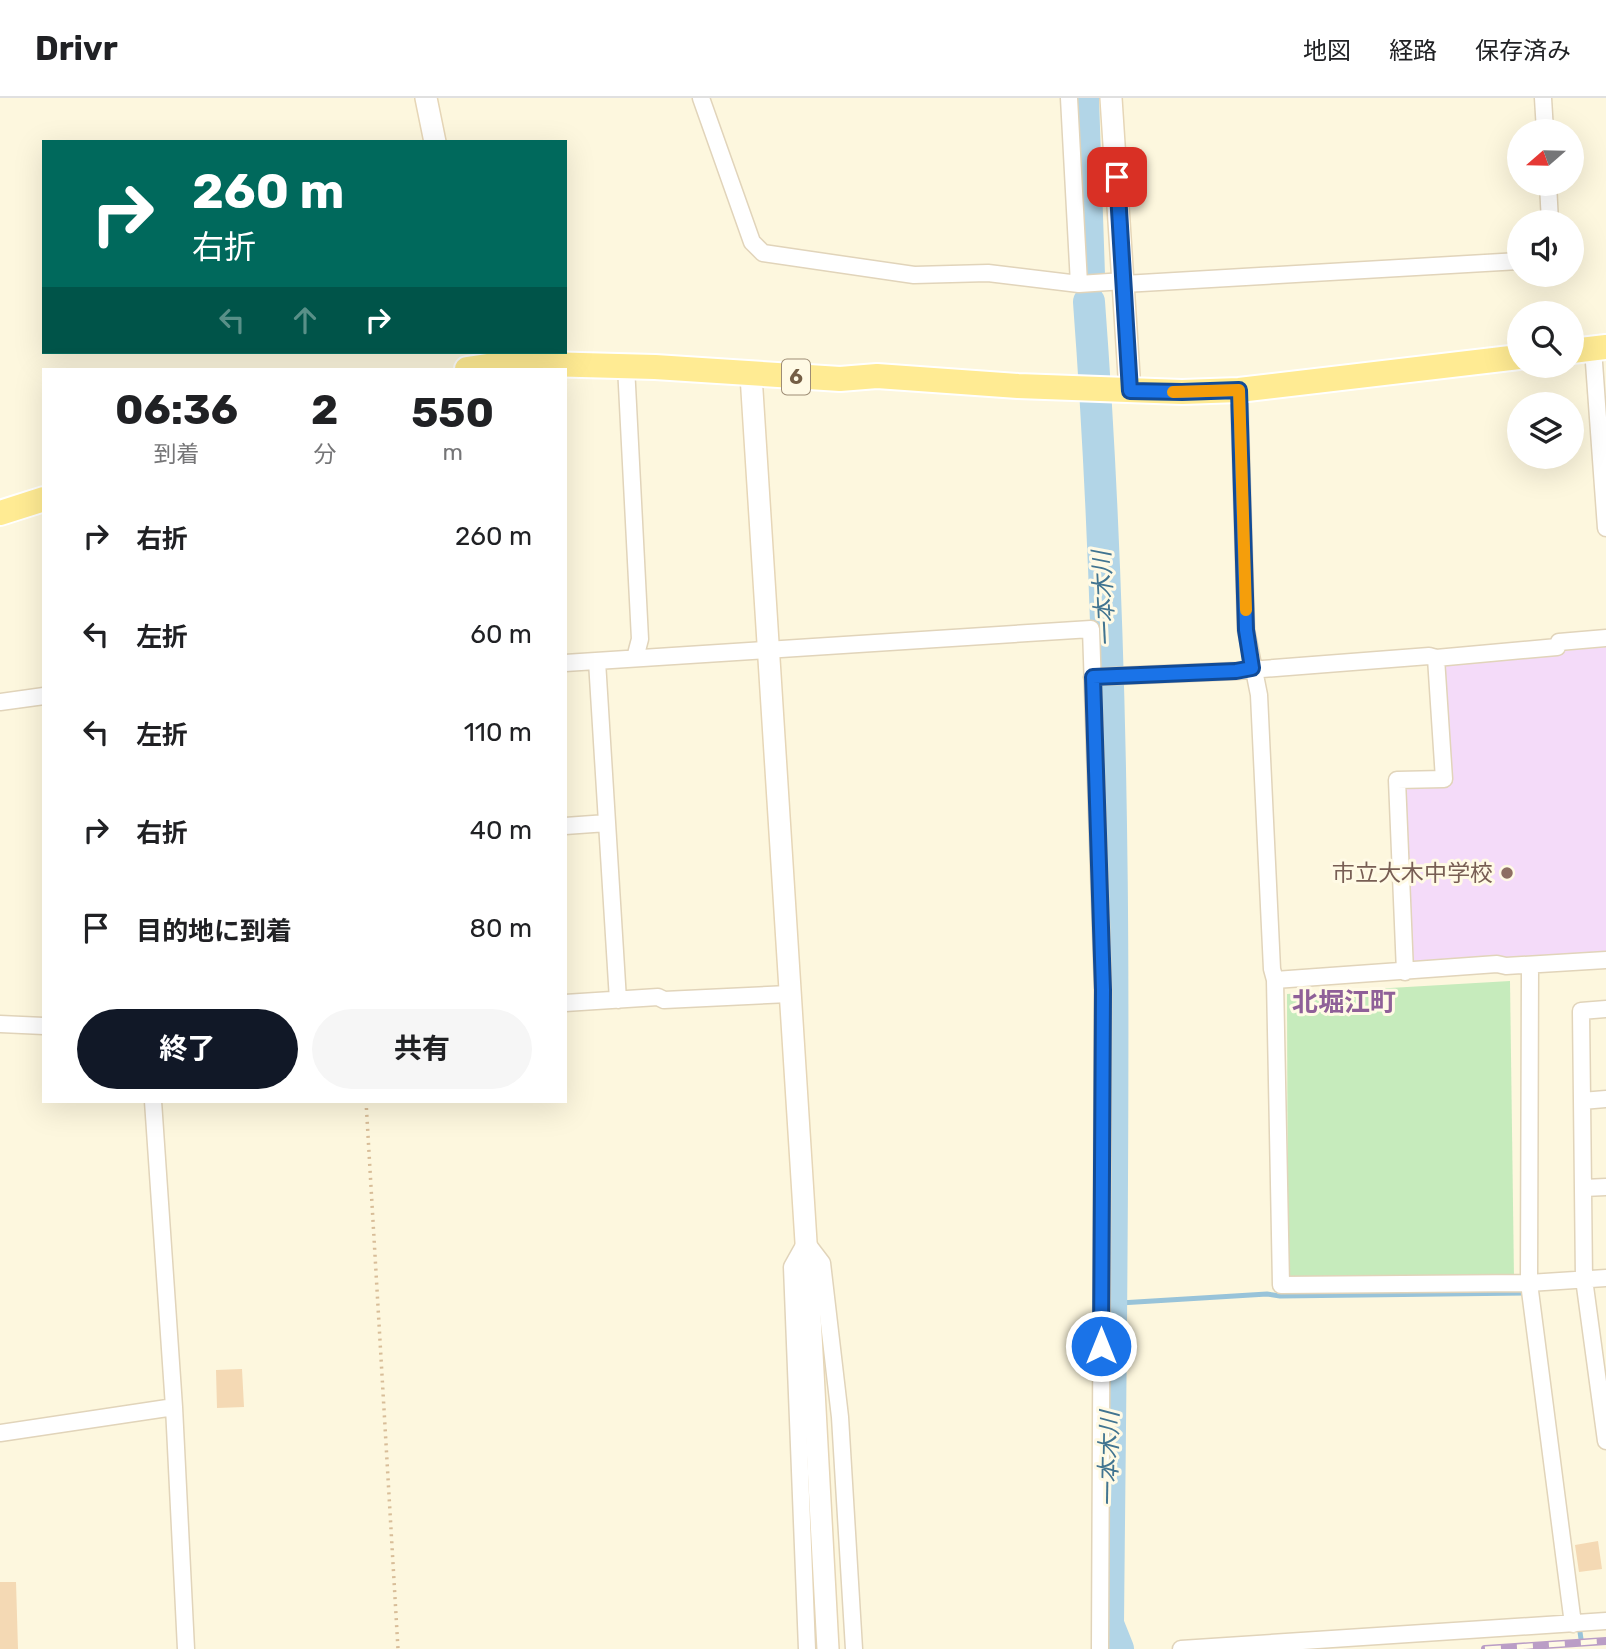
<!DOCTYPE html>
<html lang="ja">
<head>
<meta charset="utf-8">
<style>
	body { margin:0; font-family:Rubik,"Noto Sans JP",sans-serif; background:#f6f6f6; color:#202124; height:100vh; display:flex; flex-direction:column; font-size:26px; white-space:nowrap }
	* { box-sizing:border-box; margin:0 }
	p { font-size:23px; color:#757577 }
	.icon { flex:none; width:38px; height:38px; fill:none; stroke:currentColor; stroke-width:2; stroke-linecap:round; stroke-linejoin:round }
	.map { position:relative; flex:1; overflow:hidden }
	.drawer { position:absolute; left:42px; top:270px; width:525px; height:735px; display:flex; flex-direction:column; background:#fff; border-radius:0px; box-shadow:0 7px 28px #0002 }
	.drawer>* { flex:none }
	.top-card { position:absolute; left:42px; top:42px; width:525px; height:214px; border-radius:0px; box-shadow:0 7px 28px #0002; background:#00695c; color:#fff; overflow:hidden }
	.needle { width:46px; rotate:250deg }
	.buttons { position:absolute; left:1507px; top:21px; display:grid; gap:14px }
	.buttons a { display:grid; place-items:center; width:77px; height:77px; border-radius:50%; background:#fff; box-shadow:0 7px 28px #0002; font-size:35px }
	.pin { position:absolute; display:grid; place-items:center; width:60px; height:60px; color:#fff; margin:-30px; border-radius:14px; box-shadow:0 4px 10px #0006 }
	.me { position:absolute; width:77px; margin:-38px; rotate:0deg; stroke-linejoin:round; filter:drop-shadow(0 0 5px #0008) }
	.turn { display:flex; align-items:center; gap:24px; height:147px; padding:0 35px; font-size:32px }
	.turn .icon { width:91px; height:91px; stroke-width:2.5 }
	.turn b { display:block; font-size:49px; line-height:60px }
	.lanes { display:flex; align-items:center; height:66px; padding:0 35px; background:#0003; justify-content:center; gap:35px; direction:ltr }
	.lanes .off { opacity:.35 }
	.eta { display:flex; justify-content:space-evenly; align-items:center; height:119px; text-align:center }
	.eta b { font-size:42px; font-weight:700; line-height:49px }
	.primary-button { display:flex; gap:14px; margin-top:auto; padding:14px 35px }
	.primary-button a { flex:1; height:80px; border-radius:42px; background:#111827; color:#fff; font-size:28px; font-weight:700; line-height:80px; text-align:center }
	.primary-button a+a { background:#f6f6f6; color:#202124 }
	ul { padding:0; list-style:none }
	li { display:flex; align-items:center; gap:21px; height:98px; padding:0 35px }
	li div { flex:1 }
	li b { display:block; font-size:26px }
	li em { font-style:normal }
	header { display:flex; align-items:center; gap:42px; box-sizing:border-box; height:98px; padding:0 35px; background:#fff; border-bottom:2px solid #e0e0e0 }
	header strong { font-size:33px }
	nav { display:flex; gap:38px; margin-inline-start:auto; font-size:24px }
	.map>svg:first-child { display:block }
</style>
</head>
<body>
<header>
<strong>Drivr</strong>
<nav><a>地図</a><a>経路</a><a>保存済み</a></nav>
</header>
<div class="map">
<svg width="1606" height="1551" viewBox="0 0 1606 1551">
	<rect width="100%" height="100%" fill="#fdf7de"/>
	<path fill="#f4dbf9" d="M1606 549V858L1415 866 1410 860 1405 691 1410 686 1448 683 1443 570 1449 564Z"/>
	<path fill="#c6ebbc" d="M1510 883 1514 1180 1288 1183 1287 896Z"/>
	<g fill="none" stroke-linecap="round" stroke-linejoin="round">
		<path stroke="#98c3d9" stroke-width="5" d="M1120 1205 1267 1196 1280 1198 1528 1195
			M1580 1534 1581 1541"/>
		<path stroke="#b2d5e7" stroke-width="32" d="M1083 0 1089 177
			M1089 204C1122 644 1112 1086 1108 1526L1118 1551"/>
	</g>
	<path fill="#f4d9b4" d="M242 1271 244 1309 217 1310 216 1272Z
		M1598 1443 1602 1471 1579 1474 1575 1447Z
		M0 1484H16L18 1551H0Z"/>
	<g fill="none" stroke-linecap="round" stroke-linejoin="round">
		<g stroke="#e1d4ba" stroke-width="19">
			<path id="street" d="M701 0 752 144 763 155 914 177 988 175 1079 186 1124 183
				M1069 0 1079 186
				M1543 0 1545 33
				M1548 86 1550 124
				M1124 186 1519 163
				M1593 251 1606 430
				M626 268 640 541 635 560
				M1239 292 1246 532 1259 597 1272 871 1275 882 1281 1187 1529 1185 1606 1180
				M597 563 618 902
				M565 565 1091 531 1103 893 1100 1551
				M1092 579 1236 573 1429 558 1436 560 1557 549 1559 544 1606 540
				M0 604 44 598
				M565 728 607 725
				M1530 867 1529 1185 1573 1526
				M1405 874 1397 682 1444 681 1436 560
				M1275 882 1497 866 1506 868 1606 862
				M565 905 658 899 664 902 789 896
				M1606 911 1581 913 1584 1181 1606 1343
				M0 926 44 928
				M153 1003 174 1309 186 1551
				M1582 1003 1606 1001
				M1584 1090 1606 1089
				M0 1335 174 1309
				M807 1551 792 1169 806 1144 822 1165 840 1319 854 1551
				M1181 1551 1606 1523"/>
		</g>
		<g stroke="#e6d6b7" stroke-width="24">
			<path id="secondary" d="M426 0 435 44
				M1111 0 1130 293
				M751 277 806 1144 828 1551"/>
		</g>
		<g stroke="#fff" stroke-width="28">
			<path id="primary" d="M1572 253 1606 249
				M467 271 507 265 655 269 840 281 877 278 1018 288 1182 294 1239 292 1519 259
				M0 415 44 401"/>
		</g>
		<path stroke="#d8bd98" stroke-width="3.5" stroke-dasharray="2 5" stroke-linecap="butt" d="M366 1003 398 1551"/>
		<use href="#street" stroke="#fff" stroke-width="16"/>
		<use href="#secondary" stroke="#fff" stroke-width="21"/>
		<use href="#primary" stroke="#ffeb93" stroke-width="24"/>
		<g stroke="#ba9dc6" stroke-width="8">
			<path id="rail" d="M1485 1551 1606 1543"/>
		</g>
		<use href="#rail" stroke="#fffae5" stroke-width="5" stroke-dasharray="16" stroke-linecap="butt"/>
	</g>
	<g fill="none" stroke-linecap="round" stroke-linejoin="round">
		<g stroke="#114b97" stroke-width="18">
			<path id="route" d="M1101 1248 1103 892 1093 579 1236 573 1252 570 1246 532 1239 292 1182 294 1130 293 1117 79"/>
		</g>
		<use href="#route" stroke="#1a73e8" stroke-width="12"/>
		<path stroke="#f59e0b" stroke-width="12" d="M1173 294 1239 292 1246 512"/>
	</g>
	<circle fill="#8d6e63" stroke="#fffae5" stroke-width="2.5" cx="1507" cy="775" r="7"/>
	<g text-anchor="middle" stroke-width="6" stroke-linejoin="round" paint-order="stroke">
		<rect fill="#fffae5" stroke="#9e8d75" stroke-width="2" x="782" y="261.5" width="28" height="35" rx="5"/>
		<g font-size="21" font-weight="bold" fill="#745e45">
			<text x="796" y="286">6</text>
		</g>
		<g font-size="23" fill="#785e54" stroke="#fffae5" text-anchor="end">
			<text x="1493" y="783">市立大木中学校</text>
		</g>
		<g font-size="24" font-style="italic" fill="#417490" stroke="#fffae5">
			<text transform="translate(1104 501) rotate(-93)" y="8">一本木川</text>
			<text transform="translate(1109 1361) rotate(-89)" y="8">一本木川</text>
		</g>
		<g font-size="26" font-weight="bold" fill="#8f6098" stroke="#fffae5">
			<text x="1344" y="913">北堀江町</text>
		</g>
	</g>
</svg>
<div class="buttons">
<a><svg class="needle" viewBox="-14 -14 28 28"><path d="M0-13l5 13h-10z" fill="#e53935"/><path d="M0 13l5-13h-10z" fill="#757577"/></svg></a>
<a><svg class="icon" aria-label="sound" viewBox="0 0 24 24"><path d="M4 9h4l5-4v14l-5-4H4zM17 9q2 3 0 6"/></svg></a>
<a><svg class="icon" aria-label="search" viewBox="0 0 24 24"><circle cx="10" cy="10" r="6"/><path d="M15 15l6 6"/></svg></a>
<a><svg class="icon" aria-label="layers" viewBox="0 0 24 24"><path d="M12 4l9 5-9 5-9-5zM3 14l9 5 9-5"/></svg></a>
</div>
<div class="pin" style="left:1117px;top:79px;background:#d93025"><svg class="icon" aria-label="arrive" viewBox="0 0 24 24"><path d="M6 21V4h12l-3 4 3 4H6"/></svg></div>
<svg class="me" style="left:1101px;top:1248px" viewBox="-20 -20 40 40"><circle r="17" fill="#1a73e8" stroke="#fff" stroke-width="3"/><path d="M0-11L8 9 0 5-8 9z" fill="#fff"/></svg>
<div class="top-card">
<div class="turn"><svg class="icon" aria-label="right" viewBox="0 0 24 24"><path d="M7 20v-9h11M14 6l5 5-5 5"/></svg><div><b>260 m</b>右折</div></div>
<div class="lanes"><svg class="icon off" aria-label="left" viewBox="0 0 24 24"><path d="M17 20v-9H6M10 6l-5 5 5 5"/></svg><svg class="icon off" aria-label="ahead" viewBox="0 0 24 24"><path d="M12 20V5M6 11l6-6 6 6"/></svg><svg class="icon" aria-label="right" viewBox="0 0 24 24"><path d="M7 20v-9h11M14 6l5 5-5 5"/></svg></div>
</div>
<section class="drawer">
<div class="eta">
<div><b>06:36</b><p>到着</p></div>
<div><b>2</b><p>分</p></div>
<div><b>550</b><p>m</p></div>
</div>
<ul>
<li><svg class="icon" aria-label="right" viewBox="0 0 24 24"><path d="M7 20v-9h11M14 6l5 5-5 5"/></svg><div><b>右折</b></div><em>260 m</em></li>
<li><svg class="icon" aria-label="left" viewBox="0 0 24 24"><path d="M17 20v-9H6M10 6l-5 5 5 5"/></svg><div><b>左折</b></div><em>60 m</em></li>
<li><svg class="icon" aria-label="left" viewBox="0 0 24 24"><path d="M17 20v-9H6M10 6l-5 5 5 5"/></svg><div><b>左折</b></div><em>110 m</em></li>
<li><svg class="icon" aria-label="right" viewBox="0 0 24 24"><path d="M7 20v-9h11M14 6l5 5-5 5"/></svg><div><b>右折</b></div><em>40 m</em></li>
<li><svg class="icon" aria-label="arrive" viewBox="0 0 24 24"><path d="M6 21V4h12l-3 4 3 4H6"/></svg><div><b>目的地に到着</b></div><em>80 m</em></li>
</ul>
<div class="primary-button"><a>終了</a><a>共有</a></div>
</section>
</div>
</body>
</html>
